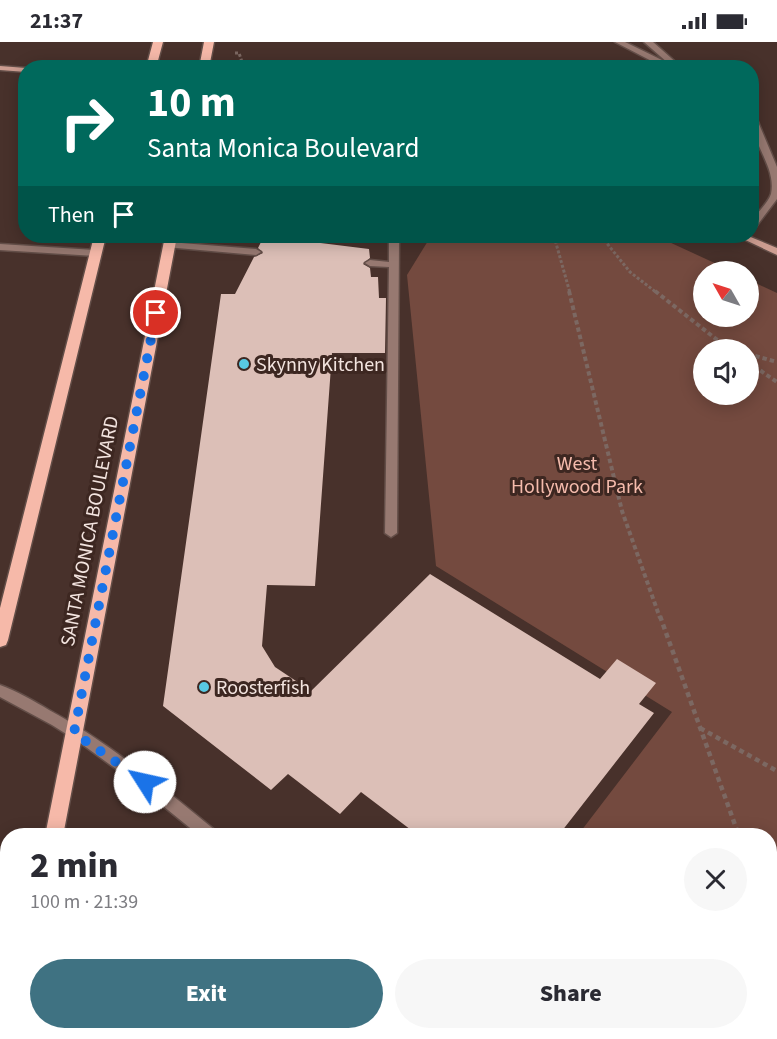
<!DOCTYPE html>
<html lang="en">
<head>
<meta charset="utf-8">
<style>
	body { margin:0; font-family:"Source Sans 3",sans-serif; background:#f7f7f7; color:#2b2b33; height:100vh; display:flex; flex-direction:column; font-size:22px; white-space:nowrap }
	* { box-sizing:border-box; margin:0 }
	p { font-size:20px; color:#7c7c81 }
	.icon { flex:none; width:33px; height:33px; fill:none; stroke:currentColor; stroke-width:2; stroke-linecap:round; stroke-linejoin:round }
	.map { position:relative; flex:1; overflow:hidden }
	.drawer { position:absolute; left:0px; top:786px; width:777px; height:212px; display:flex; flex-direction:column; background:#fff; border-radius:24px 24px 0 0; box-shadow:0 3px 15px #0003 }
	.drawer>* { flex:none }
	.hud { position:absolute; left:18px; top:18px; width:741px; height:183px; border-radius:24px; box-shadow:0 3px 15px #0003; background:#00695c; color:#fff; overflow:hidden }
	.needle { width:39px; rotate:309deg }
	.fabs { position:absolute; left:693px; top:219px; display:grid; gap:12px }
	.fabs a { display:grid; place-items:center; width:66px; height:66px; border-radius:50%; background:#fff; box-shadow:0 3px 15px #0003; font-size:30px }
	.pin { position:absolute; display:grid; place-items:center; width:51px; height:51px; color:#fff; margin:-26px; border:3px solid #fff; border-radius:50%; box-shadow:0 2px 6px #0007 }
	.me { position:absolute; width:66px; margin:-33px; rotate:305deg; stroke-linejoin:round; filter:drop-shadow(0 0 4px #0008) }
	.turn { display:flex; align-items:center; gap:21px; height:126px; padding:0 30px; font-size:27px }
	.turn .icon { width:78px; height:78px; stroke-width:2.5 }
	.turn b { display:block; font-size:42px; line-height:51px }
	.then { display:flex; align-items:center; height:57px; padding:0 30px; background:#0003; gap:12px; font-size:22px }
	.round { display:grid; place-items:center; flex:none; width:63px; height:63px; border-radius:32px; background:#f7f7f7 }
	.summary { display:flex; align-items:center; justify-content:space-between; height:102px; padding:0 30px }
	h1 { font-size:36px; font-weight:800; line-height:45px }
	.action { display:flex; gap:12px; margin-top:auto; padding:12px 30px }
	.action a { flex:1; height:69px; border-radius:36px; background:#3f7282; color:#fff; font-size:24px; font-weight:800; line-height:69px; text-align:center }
	.action a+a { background:#f7f7f7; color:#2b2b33 }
	.status { display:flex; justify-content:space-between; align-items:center; height:42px; padding:0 30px; background:#fff; direction:ltr }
	.status svg { height:16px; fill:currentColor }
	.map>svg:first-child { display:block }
</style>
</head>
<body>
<div class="status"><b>21:37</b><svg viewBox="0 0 49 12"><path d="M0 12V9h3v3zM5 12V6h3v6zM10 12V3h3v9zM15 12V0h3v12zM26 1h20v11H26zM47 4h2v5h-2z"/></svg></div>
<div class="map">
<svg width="777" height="997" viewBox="0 0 777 997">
	<rect width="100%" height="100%" fill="#48312b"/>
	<path fill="#744a3f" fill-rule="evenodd" d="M431 194H656L732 229 704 230V274H748L749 238 777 251V997H600L591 990H770V794L578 793 672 670 436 524 407 233ZM704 308H748V352H704Z"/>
	<path fill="#dcbfb7" d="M264 194 369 207 370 216 363 222 370 226 371 235H378L379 256H386L385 311H332L315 544 267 543 262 604 275 625 308 647V652L430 532 600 637 617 617 656 641 639 662 654 671 558 794H419L361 750 340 772 288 732 271 748 163 664 221 252H235L254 215 263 211 258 206Z"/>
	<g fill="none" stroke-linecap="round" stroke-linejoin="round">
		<g stroke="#634e48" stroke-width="3">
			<path id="service" d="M615 0H625L668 21 644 0H653L679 23 676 26H665Z
				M752 73 756 75 777 125V157L755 186 752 187V178C757 171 768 161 771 152 777 124 749 100 752 73Z
				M394 194H404L399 200 397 491 391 495 385 491 389 225 370 224 365 221 370 218 389 220V200Z
				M169 200 256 207 261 210 256 213 166 205V201Z"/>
		</g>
		<g stroke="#634e48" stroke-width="3">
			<path id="minor" d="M0 202 95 208 100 211 95 214 0 208Z"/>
		</g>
		<g stroke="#634e48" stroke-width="3">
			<path id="tertiary" d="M0 643C17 649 34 659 49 668 110 701 163 746 216 789L218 794H200L131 738 79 700 52 683 0 655Z
				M448 990H468L472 997H452Z"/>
		</g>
		<g stroke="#634e48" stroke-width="3">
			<path id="secondary" d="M0 24 26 26V30L0 28Z
				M737 194H748L777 206V213Z"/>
		</g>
		<g stroke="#634e48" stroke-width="3">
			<path id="primary" d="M153 0H163L156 26H146Z
				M204 0H214L209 26H199Z
				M94 194H106L8 598 6 603 0 605V566Z
				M165 194H177L63 794H45Z
				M8 982V990H24L23 997H3Z"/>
		</g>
		<path stroke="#7c6862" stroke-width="3" stroke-dasharray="3 2" stroke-linecap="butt" d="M235 11H239L244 26
			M105 26 106 21
			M554 194 570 251
			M601 194 630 230 657 251"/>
		<path stroke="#7c6862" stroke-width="4" stroke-dasharray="4.5 3" stroke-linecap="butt" d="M569 249 622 469 660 576
			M655 249 730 308
			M748 312 777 320
			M748 320 777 340"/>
		<path stroke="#7c6862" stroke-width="4.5" stroke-dasharray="5 4" stroke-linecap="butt" d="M660 574 739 794
			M700 686 777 729
			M770 838 777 840
			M770 959 777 961"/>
		<use href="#service" fill="#977971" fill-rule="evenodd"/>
		<use href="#minor" fill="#977971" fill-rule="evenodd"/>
		<use href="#tertiary" fill="#977971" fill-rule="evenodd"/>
		<use href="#secondary" fill="#cd9d91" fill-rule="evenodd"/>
		<use href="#primary" fill="#f6b9a9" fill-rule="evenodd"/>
	</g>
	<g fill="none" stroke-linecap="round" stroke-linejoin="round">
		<path stroke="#1a73e8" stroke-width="10" stroke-dasharray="0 18" d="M145 740 74 691 156 271"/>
	</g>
	<g fill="#58c9e3" stroke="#3d2721" stroke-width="2">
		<circle cx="244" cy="322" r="6"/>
		<circle cx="204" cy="645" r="6"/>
	</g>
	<g text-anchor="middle" stroke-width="6" stroke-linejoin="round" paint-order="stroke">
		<g font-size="20" fill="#f3e4df" stroke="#3d2721" text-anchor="start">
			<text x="256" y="329">Skynny Kitchen</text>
			<text x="216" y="652">Roosterfish</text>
		</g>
		<g font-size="20" fill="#f5bbac" stroke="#3d2721">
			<text x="577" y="428">West<tspan x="577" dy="23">Hollywood Park</tspan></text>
		</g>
		<g font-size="20" fill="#f3e4df" stroke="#3d2721">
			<text transform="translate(89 489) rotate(-79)" y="7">SANTA MONICA BOULEVARD</text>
		</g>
	</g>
</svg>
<div class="fabs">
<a><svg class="needle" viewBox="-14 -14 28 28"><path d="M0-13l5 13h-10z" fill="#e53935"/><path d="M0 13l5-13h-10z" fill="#7c7c81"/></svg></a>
<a><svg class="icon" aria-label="sound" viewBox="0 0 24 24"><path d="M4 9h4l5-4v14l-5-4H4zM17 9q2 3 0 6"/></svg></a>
</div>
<div class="pin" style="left:156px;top:271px;background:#d93025"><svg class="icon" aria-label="arrive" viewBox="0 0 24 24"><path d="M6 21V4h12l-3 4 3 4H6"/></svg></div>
<svg class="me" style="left:145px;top:740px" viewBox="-20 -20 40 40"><circle r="19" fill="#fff"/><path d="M0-13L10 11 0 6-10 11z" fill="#1a73e8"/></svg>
<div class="hud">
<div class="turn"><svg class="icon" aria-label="right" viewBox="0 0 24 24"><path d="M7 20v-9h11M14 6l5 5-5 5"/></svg><div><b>10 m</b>Santa Monica Boulevard</div></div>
<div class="then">Then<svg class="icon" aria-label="arrive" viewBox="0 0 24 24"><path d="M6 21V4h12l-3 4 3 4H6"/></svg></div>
</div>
<section class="drawer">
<div class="summary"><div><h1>2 min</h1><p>100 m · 21:39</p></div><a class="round"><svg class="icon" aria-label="close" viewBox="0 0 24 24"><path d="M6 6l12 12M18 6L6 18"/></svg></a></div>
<div class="action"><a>Exit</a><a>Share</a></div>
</section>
</div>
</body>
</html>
